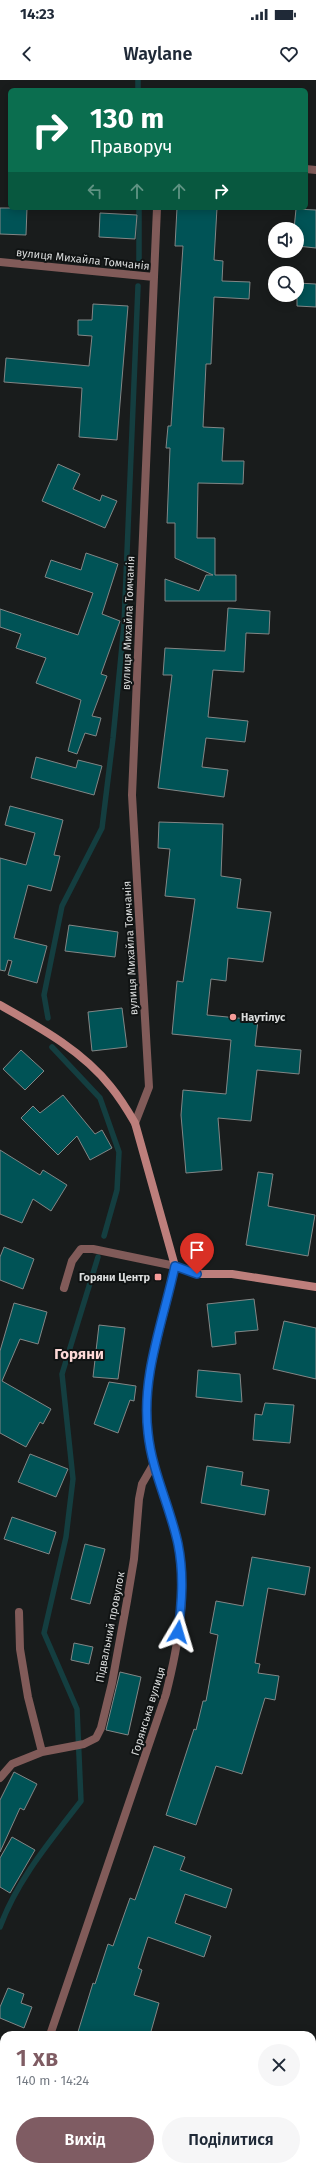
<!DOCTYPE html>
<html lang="uk">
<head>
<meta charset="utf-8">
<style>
	body { margin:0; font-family:"Fira Sans",sans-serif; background:#f6f6f7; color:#1f2937; height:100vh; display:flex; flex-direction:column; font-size:15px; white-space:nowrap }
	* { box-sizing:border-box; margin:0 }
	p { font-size:13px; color:#747a83 }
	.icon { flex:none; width:22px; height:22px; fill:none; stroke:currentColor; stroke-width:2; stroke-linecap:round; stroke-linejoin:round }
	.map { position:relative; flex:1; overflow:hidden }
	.drawer { position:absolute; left:0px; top:1951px; width:316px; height:140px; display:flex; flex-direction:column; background:#fff; border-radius:12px 12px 0 0; box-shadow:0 2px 10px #0003 }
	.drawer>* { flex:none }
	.guide { position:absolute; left:8px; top:8px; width:300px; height:122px; border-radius:6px; box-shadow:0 2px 10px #0003; background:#0b6e4f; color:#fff; overflow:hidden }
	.tools { position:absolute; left:268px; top:142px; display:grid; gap:8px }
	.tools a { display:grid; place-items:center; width:36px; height:36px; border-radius:50%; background:#fff; box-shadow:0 2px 10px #0003; font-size:20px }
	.pin { position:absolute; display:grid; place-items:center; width:34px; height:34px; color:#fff; margin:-41px -17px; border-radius:50% 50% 50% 0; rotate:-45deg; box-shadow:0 0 4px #0007 }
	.pin .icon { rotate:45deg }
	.me { position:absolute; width:44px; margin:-22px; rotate:7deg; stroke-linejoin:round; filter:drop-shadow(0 0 3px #0008) }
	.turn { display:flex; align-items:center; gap:14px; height:84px; padding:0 16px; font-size:18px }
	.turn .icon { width:52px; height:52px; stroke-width:2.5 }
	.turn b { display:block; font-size:28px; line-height:34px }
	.lanes { display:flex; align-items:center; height:38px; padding:0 16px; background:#0003; justify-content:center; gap:20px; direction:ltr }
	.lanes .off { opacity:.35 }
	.round { display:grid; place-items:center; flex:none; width:42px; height:42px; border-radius:21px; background:#f6f6f7 }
	.head { display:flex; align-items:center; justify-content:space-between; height:68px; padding:0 16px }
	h1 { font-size:24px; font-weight:600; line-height:30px; color:#7f5c63 }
	.button { display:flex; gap:8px; margin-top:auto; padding:8px 16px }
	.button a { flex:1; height:46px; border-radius:24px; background:#7f5c63; color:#fff; font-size:16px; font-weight:600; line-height:46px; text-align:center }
	.button a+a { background:#f6f6f7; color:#1f2937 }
	.status { display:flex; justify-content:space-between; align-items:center; height:28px; padding:0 20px; background:#fff; direction:ltr }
	.status svg { height:11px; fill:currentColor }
	header { display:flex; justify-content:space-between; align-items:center; height:52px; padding:0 16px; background:#fff; font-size:18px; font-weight:600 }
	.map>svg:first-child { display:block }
</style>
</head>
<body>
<div class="status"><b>14:23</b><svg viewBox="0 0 49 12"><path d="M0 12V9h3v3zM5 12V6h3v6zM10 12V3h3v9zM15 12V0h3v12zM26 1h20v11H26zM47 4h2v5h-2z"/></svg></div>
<header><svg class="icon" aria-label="back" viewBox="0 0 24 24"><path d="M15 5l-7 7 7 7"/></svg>Waylane<svg class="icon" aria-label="heart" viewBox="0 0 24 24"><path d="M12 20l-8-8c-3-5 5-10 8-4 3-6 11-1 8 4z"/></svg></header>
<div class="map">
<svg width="316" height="2091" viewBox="0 0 316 2091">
	<rect width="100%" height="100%" fill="#191c1c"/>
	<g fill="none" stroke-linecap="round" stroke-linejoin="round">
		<path stroke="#143e40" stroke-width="5.5" d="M138 0V10
			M139 183V128
			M48 938 44 915 62 826 102 748 113 658 124 545 138 206
			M52 967 100 1018 119 1072 117 1110 104 1156
			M0 1847C17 1800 51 1760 81 1721L77 1629 44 1553 66 1457 73 1399 62 1294 98 1177"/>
	</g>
	<path fill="#005356" stroke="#828686" d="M0 128H27L26 155 0 154Z
		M177 128H217L214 180 223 181 222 201 250 202 249 219 214 217 211 284H206L203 347 224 348 222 381H244L243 404 198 403 197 458H215V495H236V521H165V499L199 511 206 495H213L175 478V443H167L170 368H166L168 346H171L183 166H175Z
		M296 129 316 130V168L297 166V149H294Z
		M100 133 137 135 135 159 99 157Z
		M297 203 316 204V227L297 226Z
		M93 224 128 226 117 360 79 357 82 308 4 302 6 278 89 286 92 256 78 255V240H92Z
		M58 384 80 394 73 409 100 421 102 415 117 421 105 448 42 421Z
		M86 473 118 484 102 534 120 541 101 594 107 596 92 636 101 638 96 656 85 653 77 674 68 671 81 620 36 603 46 578 16 568 21 554 0 547V529L78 555 93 513 45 497 51 480 81 490Z
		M228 528 270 531 269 554 246 553 244 592 213 590 208 637 248 641 245 662 206 658 202 687 228 690 224 717 158 708 172 595H163L165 568 225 571Z
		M36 677 76 688 78 680 102 686 94 715 31 698Z
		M10 726 63 740 54 775 60 776 51 811 28 805 14 858 47 866 37 903 8 895 12 881 8 880 5 891 0 890V778L26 785 35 753 5 745Z
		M159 742 223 744 221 796 241 799 237 828 271 832 263 882 228 878 226 901 211 899 207 935 258 940 255 966 301 970 299 994 257 990 251 1041 218 1038 222 1090 186 1093 181 1035 183 1010 226 1014 231 960 172 954 177 901 183 902 195 819 165 816 170 769 158 768Z
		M69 845 118 852 115 877 65 871Z
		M122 928 127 967 92 971 88 932Z
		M21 970 44 991 25 1010 3 989Z
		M63 1015 95 1054 102 1050 112 1068 90 1080 77 1056 58 1075 21 1038 33 1026 40 1033Z
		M0 1070 40 1095 43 1090 67 1105 51 1131 33 1119 22 1143 0 1134Z
		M258 1092 273 1094 268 1126 315 1135 308 1176 246 1165Z
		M4 1167 34 1179 23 1209 0 1200V1177Z
		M254 1219 258 1250 235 1252 236 1264 212 1267 207 1224Z
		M14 1223 47 1232 38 1264 20 1259 2 1301 51 1329 43 1344 40 1342 26 1367 0 1353V1271Z
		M284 1241 316 1248V1299L273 1289Z
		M99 1245 125 1248 118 1299 93 1297Z
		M198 1290 240 1294 242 1322 196 1317Z
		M109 1302 136 1306 134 1321 130 1320 118 1353 94 1344Z
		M265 1323 294 1325 290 1363 253 1360 255 1334 262 1335Z
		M30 1374 68 1389 56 1417 18 1402Z
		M207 1386 243 1392 241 1405 269 1410 265 1435 201 1423Z
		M12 1437 56 1452 49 1474 4 1459Z
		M85 1464 105 1469 90 1524 71 1519Z
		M252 1477 310 1487 305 1515 268 1508 255 1583 260 1584 258 1593 279 1596 275 1620 265 1618 242 1694 216 1686 196 1745 166 1735 194 1649 196 1650 203 1621H206L218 1555 210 1553 216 1521 243 1526Z
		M74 1563 93 1567 89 1584 71 1580Z
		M120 1592 141 1597 128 1655 106 1650Z
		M14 1692 37 1704 24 1730 20 1728 0 1772V1720Z
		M12 1757 35 1770 10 1813 0 1807V1778Z
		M154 1766 185 1777 180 1790 232 1809 226 1828 185 1814 175 1843 211 1856 204 1877 148 1857 138 1888 142 1890 134 1915 159 1923 150 1955H77L93 1903 95 1904 108 1864 113 1866 130 1818 135 1820Z
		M8 1908 24 1914 21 1923 32 1927 24 1948 0 1938V1927Z"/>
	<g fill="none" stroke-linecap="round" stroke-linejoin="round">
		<path stroke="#815b59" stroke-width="8" d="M306 89 316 90
			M0 182 154 197 132 715 149 1007 135 1043
			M154 197 157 128
			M19 1532 20 1569 28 1617 42 1672
			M0 1698 12 1684 42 1672 84 1664 96 1658 101 1648 112 1603 127 1521 134 1479 139 1419 142 1404 153 1385
			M50 1955 166 1614C178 1566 188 1514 178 1464 170 1427 152 1392 148 1353 141 1296 164 1242 175 1186L93 1169H81L72 1181 64 1208
			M7 2091 8 2087"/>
		<path stroke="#bd7f7c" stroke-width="8" d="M0 925C39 947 83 971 111 1007 120 1018 128 1031 135 1043L175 1186 197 1194H232L316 1207"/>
	</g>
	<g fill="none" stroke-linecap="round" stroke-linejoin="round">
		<g stroke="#114b97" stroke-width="10">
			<path id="route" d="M178 1552C182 1522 184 1494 178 1464 170 1426 152 1392 148 1353 141 1296 163 1242 175 1186L197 1194"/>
		</g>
		<use href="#route" stroke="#1a73e8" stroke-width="7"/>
	</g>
	<g fill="#f59b98" stroke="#101313" stroke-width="1.5">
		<circle cx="233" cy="937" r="4"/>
		<rect x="154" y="1193" width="8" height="8" rx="2"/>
	</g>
	<g text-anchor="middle" stroke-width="4" stroke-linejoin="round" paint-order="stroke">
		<g font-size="11" fill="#dadcdc" stroke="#101313">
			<text transform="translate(83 179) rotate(6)" y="4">вулиця Михайла Томчанія</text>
			<text transform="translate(128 543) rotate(-88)" y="4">вулиця Михайла Томчанія</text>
			<text transform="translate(130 868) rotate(-93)" y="4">вулиця Михайла Томчанія</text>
			<text transform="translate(110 1547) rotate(-79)" y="4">Підвальний провулок</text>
			<text transform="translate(148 1631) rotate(-73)" y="4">Горянська вулиця</text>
		</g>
		<g font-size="11" font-weight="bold" fill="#dadcdc" stroke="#101313" text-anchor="start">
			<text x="241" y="941">Наутілус</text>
			<text x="150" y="1201" text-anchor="end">Горяни Центр</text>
		</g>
		<g font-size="15" font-weight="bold" fill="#fedad8" stroke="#101313">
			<text x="79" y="1279">Горяни</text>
		</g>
	</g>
</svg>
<div class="tools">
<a><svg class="icon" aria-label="sound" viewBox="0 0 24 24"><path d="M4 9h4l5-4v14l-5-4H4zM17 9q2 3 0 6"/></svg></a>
<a><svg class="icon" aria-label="search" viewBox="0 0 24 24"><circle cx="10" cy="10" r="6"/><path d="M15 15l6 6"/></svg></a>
</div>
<div class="pin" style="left:197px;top:1194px;background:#d93025"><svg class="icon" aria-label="arrive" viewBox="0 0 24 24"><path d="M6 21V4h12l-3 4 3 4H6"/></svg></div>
<svg class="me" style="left:178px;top:1552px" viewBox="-20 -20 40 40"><path d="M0-17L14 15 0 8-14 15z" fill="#1a73e8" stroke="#fff" stroke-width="4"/></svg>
<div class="guide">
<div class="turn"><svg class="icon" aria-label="right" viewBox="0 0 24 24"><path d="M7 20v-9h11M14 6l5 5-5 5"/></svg><div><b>130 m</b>Праворуч</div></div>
<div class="lanes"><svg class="icon off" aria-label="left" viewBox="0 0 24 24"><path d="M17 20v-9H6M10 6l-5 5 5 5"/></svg><svg class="icon off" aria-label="ahead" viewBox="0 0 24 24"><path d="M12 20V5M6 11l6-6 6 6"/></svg><svg class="icon off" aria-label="ahead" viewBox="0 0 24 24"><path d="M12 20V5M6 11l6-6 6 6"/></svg><svg class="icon" aria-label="right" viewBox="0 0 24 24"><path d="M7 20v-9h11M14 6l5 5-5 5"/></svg></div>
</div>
<section class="drawer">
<div class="head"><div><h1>1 хв</h1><p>140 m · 14:24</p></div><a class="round"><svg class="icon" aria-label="close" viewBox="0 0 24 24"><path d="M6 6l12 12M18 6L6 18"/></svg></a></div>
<div class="button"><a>Вихід</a><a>Поділитися</a></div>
</section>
</div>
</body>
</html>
